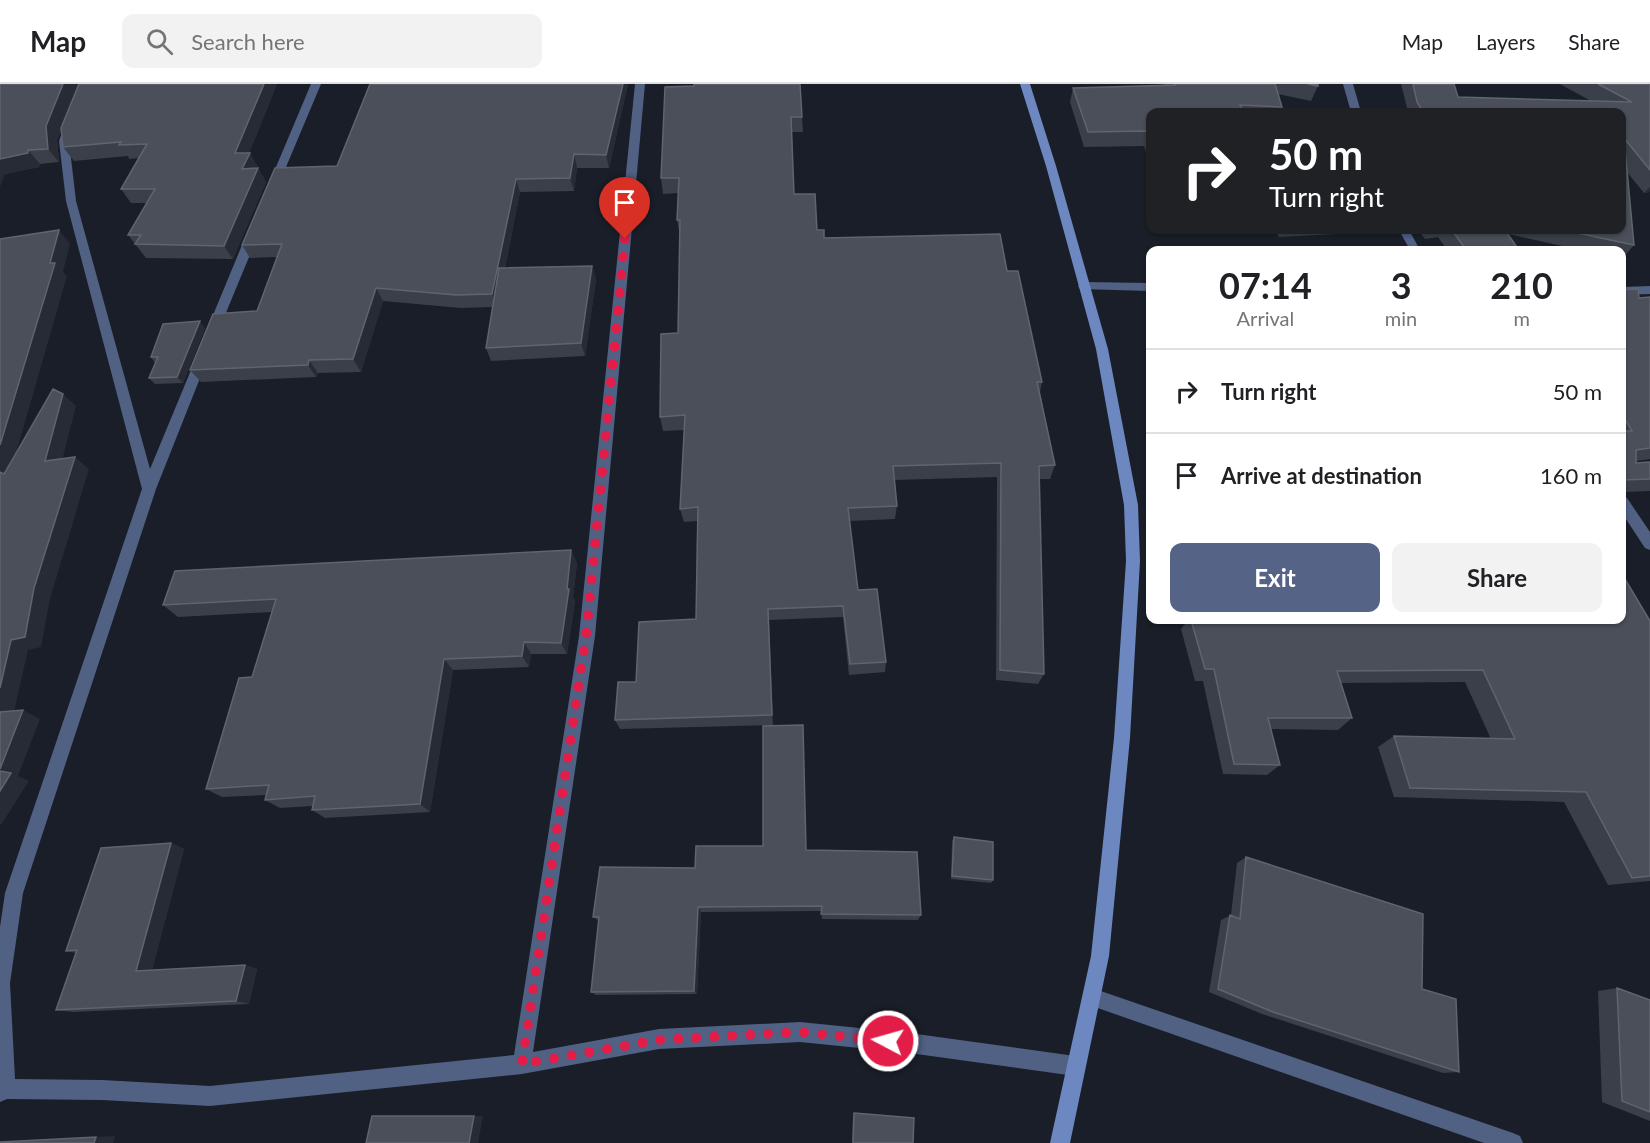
<!DOCTYPE html>
<html lang="en">
<head>
<meta charset="utf-8">
<style>
	body { margin:0; font-family:Lato,sans-serif; background:#f2f2f2; color:#202124; height:100vh; display:flex; flex-direction:column; font-size:22px; white-space:nowrap }
	* { box-sizing:border-box; margin:0 }
	p { font-size:20px; color:#757577 }
	.icon { flex:none; width:33px; height:33px; fill:none; stroke:currentColor; stroke-width:2; stroke-linecap:round; stroke-linejoin:round }
	.map { position:relative; flex:1; overflow:hidden }
	.details { position:absolute; left:1146px; top:162px; width:480px; height:378px; display:flex; flex-direction:column; background:#fff; border-radius:12px; box-shadow:0 2px 4px #0004 }
	.details>* { flex:none }
	.guide { position:absolute; left:1146px; top:24px; width:480px; height:126px; border-radius:12px; box-shadow:0 2px 4px #0004; background:#202124; color:#fff; overflow:hidden }
	.pin { position:absolute; display:grid; place-items:center; width:51px; height:51px; color:#fff; margin:-62px -26px; border-radius:50% 50% 50% 0; rotate:-45deg; box-shadow:0 0 6px #0007 }
	.pin .icon { rotate:45deg }
	.me { position:absolute; width:66px; margin:-33px; rotate:276deg; stroke-linejoin:round; filter:drop-shadow(0 0 4px #0008) }
	.turn { display:flex; align-items:center; gap:21px; height:126px; padding:0 24px; font-size:27px }
	.turn .icon { width:78px; height:78px; stroke-width:2.5 }
	.turn b { display:block; font-size:42px; line-height:51px }
	.eta { display:flex; justify-content:space-evenly; align-items:center; height:102px; text-align:center }
	.eta b { font-size:36px; font-weight:700; line-height:42px }
	.primary-button { display:flex; gap:12px; margin-top:auto; padding:12px 24px }
	.primary-button a { flex:1; height:69px; border-radius:12px; background:#556486; color:#fff; font-size:24px; font-weight:700; line-height:69px; text-align:center }
	.primary-button a+a { background:#f2f2f2; color:#202124 }
	ul { padding:0; list-style:none }
	li { display:flex; align-items:center; gap:18px; height:84px; padding:0 24px; border-top:2px solid #e0e0e0 }
	li div { flex:1 }
	li b { display:block; font-size:22px }
	li em { font-style:normal }
	header { display:flex; align-items:center; gap:36px; box-sizing:border-box; height:84px; padding:0 30px; background:#fff; border-bottom:2px solid #e0e0e0 }
	header strong { font-size:28px }
	nav { display:flex; gap:33px; margin-inline-start:auto; font-size:21px }
	.search { width:420px; height:54px; background:#f2f2f2; display:flex; align-items:center; gap:15px; box-sizing:border-box; padding:0 21px; border-radius:12px; color:#757577; font-size:22px }
	.map>svg:first-child { display:block }
</style>
</head>
<body>
<header>
<strong>Map</strong>
<div class="search"><svg class="icon" aria-label="search" viewBox="0 0 24 24"><circle cx="10" cy="10" r="6"/><path d="M15 15l6 6"/></svg>Search here</div>
<nav><a>Map</a><a>Layers</a><a>Share</a></nav>
</header>
<div class="map">
<svg width="1650" height="1059" viewBox="0 0 1650 1059">
	<rect width="100%" height="100%" fill="#191e28"/>
	<g fill="none" stroke-linecap="round" stroke-linejoin="round">
		<path fill="#516184" fill-rule="evenodd" d="M311 0H321L278 102 273 105 269 104 268 102Z
			M635 0H645L595 552 533 968 659 945 800 938 909 949 1075 972 1082 975 1085 982 1082 989 1075 992 909 969 800 958 659 965 522 990 210 1022 102 1016 7 1015 0 1018V843L5 809 142 405 66 117 59 57 63 46 68 43 73 46 69 57 76 117 150 385 196 274 202 269 208 274 156 405 23 809 10 899 15 995 102 996 210 1002 514 971 579 552Z
			M1343 0H1353L1361 28H1351Z
			M253 145 259 149 218 248 216 251H208L206 248 247 149Z
			M1399 146H1409L1420 166H1410Z
			M1084 198 1150 199V207L1080 205 1078 202Z
			M1650 202V210L1622 211V203Z
			M1622 412 1627 414 1650 448V466L1645 464 1622 429Z
			M1092 904 1513 1049 1520 1052 1523 1059H1484L1092 922 1085 920 1083 913 1085 906Z"/>
		<path fill="#6d87c0" fill-rule="evenodd" d="M1020 0H1030L1056 82 1108 265 1138 421 1140 477 1130 654 1109 872 1070 1059H1050L1091 872 1114 654 1126 477 1124 421 1096 265 1046 82Z"/>
	</g>
	<path fill="#3a3f49" d="M0 0H277L249 69 258 83 257 85 258 84 266 98 233 175 146 174 128 151 147 119H131L121 105 139 74 129 75 128 72 74 77 63 63 61 46 57 56 59 78 40 80 39 83 5 90Z
		M370 0H628L609 84H577L574 107 520 108 505 184 592 182 596 195 585 272 491 277 486 264 493 223 461 224 383 217 361 288 318 289 316 293 201 298 190 286 257 227 277 173 250 174 242 161 337 82Z
		M1163 0H1318V2L1311 17 1278 10 1282 23 1279 28H1150V80L1144 62 1084 63 1070 18 1073 4 1164 1Z
		M1401 0H1454L1458 13 1591 17 1560 0H1650V108L1644 109 1627 88 1634 161 1622 175V166H1580L1508 150 1519 166H1447L1438 153 1425 155 1418 146H1622V28H1408Z
		M665 3 802 33 803 48H792L794 110 817 146 824 154 1007 187 1042 298 1040 308 1055 381 1050 395H1039L1044 590 1038 600 996 596 997 393 895 396 897 422 895 435 849 437 858 506 886 578 885 588 849 591 843 533 769 536 773 641 620 645 615 636 636 598 696 535 697 437 684 438 680 425 685 346 663 347 660 333 678 249 680 152 677 136 678 109 663 110 661 94Z
		M1275 146H1398L1397 147 1279 153Z
		M1622 206 1639 214 1650 213V375L1636 377V379L1650 378V407L1622 408Z
		M205 244 183 299 155 300 149 294 155 279 151 273Z
		M571 466 577 479 573 513 575 517 567 570H531L529 583 453 586 430 728 325 734 312 726 313 722 280 724 265 716 267 711 222 713 206 705 252 593 272 528 178 533 163 521Z
		M1188 536H1622L1650 537V797L1608 801 1564 718 1394 713 1378 663 1394 652 1491 655 1465 598 1340 599 1352 634 1338 646 1270 645 1280 681 1267 691 1223 690 1203 597H1195L1181 545Z
		M954 753 993 796 991 799 951 795 952 757Z
		M171 759 184 765 152 886 245 881 257 885 249 920 73 928 56 926 76 869 66 867Z
		M806 766 921 831 918 836 822 835 821 827 701 828 697 910 596 911 591 908 599 837 593 833 695 784Z
		M1246 773 1422 905 1459 988 1443 989 1262 930 1209 908 1221 836 1231 831 1237 779Z
		M1617 904 1650 916V1037L1602 1018 1598 907Z
		M853 1029H854L913 1059H852Z"/>
	<path fill="#262b35" d="M63 0H81L75 10 57 56 59 78 48 65 46 42Z
		M264 0H277L246 77 250 69 258 83 251 99 242 85 235 69Z
		M623 0H628L609 84 606 71Z
		M28 66 40 80 39 83 5 90 0 103V75Z
		M574 70 577 84 574 107 570 94Z
		M258 84 266 98 233 175 224 162Z
		M516 95 520 108 497 223 492 210Z
		M1650 103V108L1644 109Z
		M59 146 70 160 63 188 67 192 8 397 0 391V361Z
		M592 182 596 195 585 272 581 259Z
		M376 204 383 217 361 288 353 275Z
		M200 237 205 244 183 299 177 293Z
		M309 276 318 289 316 293 308 281Z
		M63 310 76 322 59 389 45 377Z
		M75 373 89 385 50 515 41 563 28 566 12 637 0 631V604L11 556 34 504Z
		M571 466 577 479 573 513 575 517 567 570 561 559Z
		M768 525 769 536 773 641 772 631Z
		M524 558 531 570 529 583 522 572Z
		M444 575 453 586 430 728 420 720Z
		M23 626 40 635 18 692 29 697 1 741 0 740V685Z
		M171 759 184 765 151 890 136 887Z
		M698 823 701 828 697 910 694 907Z
		M245 881 257 885 249 920 236 917Z
		M474 1032H483L478 1059H469Z
		M115 1052 113 1059H94L96 1053Z"/>
	<path fill="#4a4f59" stroke="#60646e" stroke-width="1.5" d="M0 0H63L46 42 48 65 28 66V69L0 75Z
		M79 0H264L235 69H250L242 85 258 84 224 162 135 160 141 151H128L155 105H121L147 60 119 61 121 58 63 63 61 44Z
		M370 0H623L606 71 574 70 570 94 516 95 492 210 456 211 376 204 353 275 309 276 308 281 190 286 213 230 257 227 282 160 242 161 275 84 337 82Z
		M694 0H800L802 33H791L794 110H815L817 146H824V154L1000 150 1007 187H1018L1042 298H1037L1055 381 1039 382 1044 590 1000 586 1001 379 893 382 897 422 848 424 858 506 877 505 886 578 850 580 843 522 768 525 772 631 615 636 618 598H636L639 538 696 535 698 423 680 425 685 331 660 333 661 250 678 249 680 136H677L679 94H661L665 3 694 2Z
		M1174 0H1275L1282 23 1240 21 1244 28H1150V53L1148 47 1088 48 1073 4 1175 1Z
		M1308 0H1318V2Z
		M1413 0H1454L1458 13 1632 18 1598 0H1650V86L1624 54 1634 161 1563 146H1622V28H1423L1417 18Z
		M59 146 50 179H55L0 361V155Z
		M1452 146H1505L1519 166H1466Z
		M592 182 581 259 486 264 499 184Z
		M1638 205 1639 214 1650 213V364L1636 366V379L1650 378V395L1622 396V347H1632L1622 330V206Z
		M200 237 177 293 149 294 158 273H151L163 240Z
		M53 305 63 310 45 377 75 373 34 504 25 553 11 556 0 604V388L4 390Z
		M571 466 567 505H569L561 559 524 558 522 572 444 575 420 720 312 726 315 712 265 716 269 701 206 705 239 594 252 593 276 515 163 521 175 487Z
		M1622 490 1650 537V792L1632 794 1586 708 1410 704 1394 652 1515 655 1483 586 1337 587 1352 634H1268L1280 681 1234 680 1214 585H1205L1191 536H1622Z
		M23 626 0 685V628Z
		M803 641 806 766 917 768 921 831 821 830 822 822 698 823 694 907 591 908 599 833H593L600 783 695 784 696 762H763V642Z
		M0 687 11 689 0 707Z
		M954 753 993 758V796L952 792Z
		M171 759 136 887 245 881 236 917 56 926 77 866 66 867 101 764Z
		M1246 773 1423 830 1422 905 1456 915 1459 988 1273 928 1218 905 1230 831 1240 835Z
		M1617 904 1650 916V1028L1622 1017Z
		M854 1029 914 1034 913 1059H853Z
		M372 1032H474L469 1059H366Z
		M96 1053 94 1059H0V1058Z"/>
	<g fill="none" stroke-linecap="round" stroke-linejoin="round">
		<path stroke="#e11d48" stroke-width="10" stroke-dasharray="0 18" d="M625 155 586 552 522 980 658 956 800 948 888 957"/>
	</g>
</svg>
<div class="pin" style="left:625px;top:155px;background:#d93025"><svg class="icon" aria-label="arrive" viewBox="0 0 24 24"><path d="M6 21V4h12l-3 4 3 4H6"/></svg></div>
<svg class="me" style="left:888px;top:957px" viewBox="-20 -20 40 40"><circle r="17" fill="#e11d48" stroke="#fff" stroke-width="3"/><path d="M0-11L8 9 0 5-8 9z" fill="#fff"/></svg>
<div class="guide">
<div class="turn"><svg class="icon" aria-label="right" viewBox="0 0 24 24"><path d="M7 20v-9h11M14 6l5 5-5 5"/></svg><div><b>50 m</b>Turn right</div></div>
</div>
<section class="details">
<div class="eta">
<div><b>07:14</b><p>Arrival</p></div>
<div><b>3</b><p>min</p></div>
<div><b>210</b><p>m</p></div>
</div>
<ul>
<li><svg class="icon" aria-label="right" viewBox="0 0 24 24"><path d="M7 20v-9h11M14 6l5 5-5 5"/></svg><div><b>Turn right</b></div><em>50 m</em></li>
<li><svg class="icon" aria-label="arrive" viewBox="0 0 24 24"><path d="M6 21V4h12l-3 4 3 4H6"/></svg><div><b>Arrive at destination</b></div><em>160 m</em></li>
</ul>
<div class="primary-button"><a>Exit</a><a>Share</a></div>
</section>
</div>
</body>
</html>
